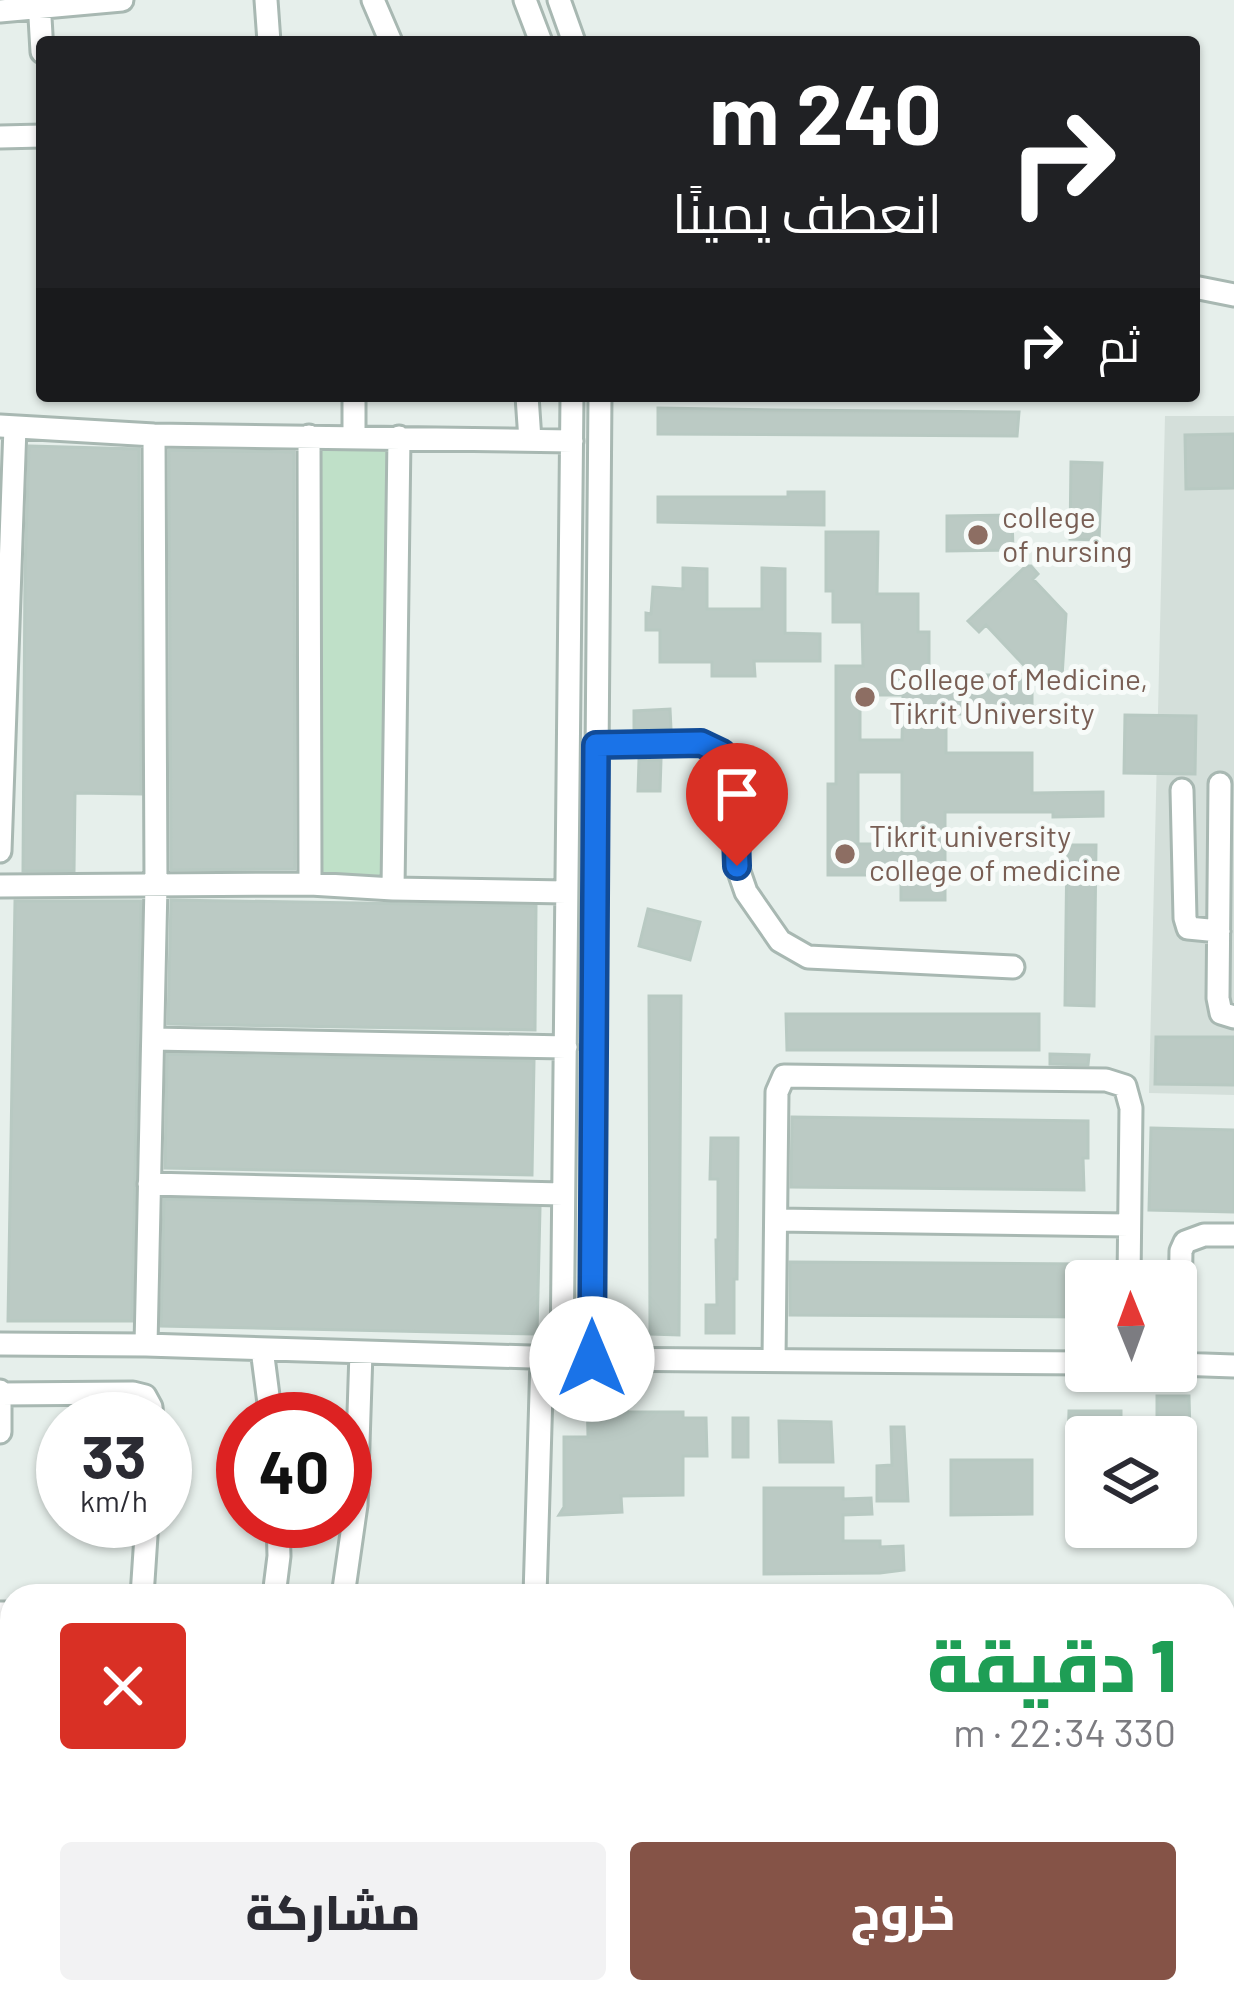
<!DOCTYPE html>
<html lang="ar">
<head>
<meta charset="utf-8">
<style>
	body { margin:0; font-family:Barlow,Cairo,sans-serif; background:#f2f2f3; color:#2b2b33; direction:rtl; height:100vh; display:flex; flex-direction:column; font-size:45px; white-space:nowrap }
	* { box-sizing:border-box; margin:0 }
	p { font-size:39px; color:#7c7c81 }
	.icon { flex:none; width:66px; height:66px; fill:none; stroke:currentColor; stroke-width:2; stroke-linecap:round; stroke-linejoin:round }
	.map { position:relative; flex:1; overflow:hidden; direction:ltr }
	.sheet { position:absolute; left:0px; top:1584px; width:1236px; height:420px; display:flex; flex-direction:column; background:#fff; border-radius:36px 36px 0 0; box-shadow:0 3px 9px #0004; direction:rtl }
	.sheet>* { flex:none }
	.hud { position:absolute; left:36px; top:36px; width:1164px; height:366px; border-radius:12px; box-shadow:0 3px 9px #0004; direction:rtl; background:#202124; color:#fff; overflow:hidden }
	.needle { width:78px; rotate:359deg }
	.buttons { position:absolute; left:1065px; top:1260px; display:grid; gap:24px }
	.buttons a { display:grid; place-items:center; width:132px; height:132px; border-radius:12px; background:#fff; box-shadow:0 3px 9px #0004; font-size:60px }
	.speed { position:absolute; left:36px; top:1392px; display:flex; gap:24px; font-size:60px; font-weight:700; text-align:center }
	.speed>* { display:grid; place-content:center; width:156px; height:156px; border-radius:50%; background:#fff; box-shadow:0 3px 9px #0004; line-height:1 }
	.speed small { font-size:30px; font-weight:400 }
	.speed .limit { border:18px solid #d22; background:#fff; color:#111 }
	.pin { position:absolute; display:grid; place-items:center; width:102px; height:102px; color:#fff; margin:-123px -51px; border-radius:50% 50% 50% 0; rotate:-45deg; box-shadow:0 0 12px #0007 }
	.pin .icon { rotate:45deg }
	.me { position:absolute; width:132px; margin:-66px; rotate:0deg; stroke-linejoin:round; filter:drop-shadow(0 0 9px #0008) }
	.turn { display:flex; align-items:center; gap:42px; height:252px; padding:0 60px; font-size:54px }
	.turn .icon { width:156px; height:156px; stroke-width:2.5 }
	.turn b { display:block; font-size:84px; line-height:102px }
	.then { display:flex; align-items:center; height:114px; padding:0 60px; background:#0003; gap:24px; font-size:45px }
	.round { display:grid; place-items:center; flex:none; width:126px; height:126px; border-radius:12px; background:#f2f2f3 }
	.headline { display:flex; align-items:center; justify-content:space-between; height:204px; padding:0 60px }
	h1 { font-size:72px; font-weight:800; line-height:90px; color:#1e9e55 }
	.action { display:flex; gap:24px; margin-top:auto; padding:24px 60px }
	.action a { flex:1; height:138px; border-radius:12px; background:#855347; color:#fff; font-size:48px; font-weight:800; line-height:138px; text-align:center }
	.action a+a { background:#f2f2f3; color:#2b2b33 }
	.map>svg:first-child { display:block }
</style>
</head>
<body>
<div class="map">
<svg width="1234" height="2004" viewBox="0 0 1234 2004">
	<rect width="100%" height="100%" fill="#e6efeb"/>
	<path fill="#d4dfda" d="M1165 416H1234V1095L1149 1093Z"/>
	<path fill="#bfe0c8" d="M322 450H387L382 875 317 874Z"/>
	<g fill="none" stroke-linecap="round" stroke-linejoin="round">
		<path stroke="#8ec9d4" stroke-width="4.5" d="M1057 2004 1073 1992"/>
	</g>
	<path fill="#bbcac4" stroke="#b8c9c2" stroke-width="3" fill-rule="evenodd" d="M658 408 779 410 1019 412 1017 436 658 434Z
		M1234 434V488L1186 489 1185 435Z
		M29 446 139 449 141 794 75 793 74 871H23L25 570Z
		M169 450 294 452 295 869 171 870Z
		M1071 462 1102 463 1099 540 1070 539Z
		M788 492H824V525L658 522V497H788Z
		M1012 515 1013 550 947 551V516Z
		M826 532H878L877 594H918V632H929V675H1032V714H946V753H1032V793L1103 792V816L1053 817V812H945V900H901V875H828V784H836V666H863L862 622H833V591H826ZM860 695H903L902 740H860ZM858 772H902V844H858Z
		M1026 566H1031L1038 574 1033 579 1066 614 1062 677H1035L986 625 979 632 968 621Z
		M683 568 707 569V609H762V568L785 569V633L820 634V661H754L755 676H712V662H660V630H646V613L651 614 653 587 683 589Z
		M670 709 671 729H634V711Z
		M1125 715 1196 716 1195 774 1124 773Z
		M639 760H661L660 791H638Z
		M1067 845H1096L1094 1006 1065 1005Z
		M171 900 536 906 535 1030 168 1024Z
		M15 901H141L132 1321H8Z
		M648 909 700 922 690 960 639 946Z
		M649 996H681L679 1335 650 1334Z
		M786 1014H1039V1050H787Z
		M1156 1037H1234V1085L1155 1084Z
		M167 1054 534 1061 532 1175 165 1168Z
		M1050 1054 1089 1055 1088 1065 1050 1064Z
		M792 1117 1088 1121V1158H1083L1084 1190 791 1187Z
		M1151 1128 1234 1130V1212L1149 1210Z
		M711 1138H738L737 1279H734V1333H706V1305H717L716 1240H718V1179H710Z
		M164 1199 540 1208 537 1334 161 1326Z
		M790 1262 1084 1264V1317L790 1315Z
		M587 1389H627V1412H683V1418H706L707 1456H683V1495L621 1496 622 1512 559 1515 564 1507V1437H588Z
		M1157 1396H1189L1190 1433 1157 1434Z
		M1069 1411H1121V1436H1086V1478L1067 1477Z
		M733 1418H748V1457H733Z
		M779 1421 831 1422 833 1462H780Z
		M891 1427H904L908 1501H877V1466L892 1465Z
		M951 1460H1032V1514L951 1515Z
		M764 1488H843V1499L871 1498 872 1514 843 1515V1541H880V1547L903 1546 904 1570 880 1573 764 1574Z"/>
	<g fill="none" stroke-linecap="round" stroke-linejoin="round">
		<g stroke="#a8b8b2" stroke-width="27">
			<path id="minor" d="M39 0 42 52
				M266 0 269 42
				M373 0 391 42
				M525 0 541 42
				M559 0 574 42
				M0 11 122 0
				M0 137 42 136
				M1194 287 1234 295
				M527 396 530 440
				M0 426 154 435 572 441
				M309 436 310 884
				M354 437V396
				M596 745 701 743 723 753 734 776 737 866 746 892 780 941 808 957 1013 967
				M1220 784 1218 998 1221 1013 1234 1017
				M1182 790 1185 918 1188 928 1219 931
				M0 851 15 427
				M0 886 310 884 393 889 566 892
				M393 889 399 437
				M153 1039 566 1047
				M149 1184 563 1194
				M776 1220 1129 1225
				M0 1344 146 1345 592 1359 1086 1363
				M146 1345 156 885 154 435
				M262 1349 271 1419
				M562 1359 572 396
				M592 1359 600 396
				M774 1360 777 1092 784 1076 1106 1080 1125 1086 1131 1108 1129 1281
				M1176 1364 1234 1366
				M1179 1365 1181 1251 1185 1242 1204 1235H1234
				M0 1391V1432
				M0 1394 133 1393 145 1396 151 1407 152 1419
				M142 1596 147 1521
				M274 1596 279 1556 278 1521
				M343 1596 356 1505 361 1352
				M535 1596 542 1358
				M0 1613H12
				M0 1730H12
				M1224 1901 1234 1904"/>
		</g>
		<use href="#minor" stroke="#fff" stroke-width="21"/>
	</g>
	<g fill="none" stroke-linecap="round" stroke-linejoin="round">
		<g stroke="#114b97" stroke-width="30">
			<path id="route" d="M592 1359 596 745 701 743 722 753 734 776 737 866"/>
		</g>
		<use href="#route" stroke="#1a73e8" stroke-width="21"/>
	</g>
	<g fill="#8d6e63" stroke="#f7fbf9" stroke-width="4.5">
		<circle cx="978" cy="535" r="12"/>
		<circle cx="865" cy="697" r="12"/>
		<circle cx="845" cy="854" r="12"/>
	</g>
	<g text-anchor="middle" stroke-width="10" stroke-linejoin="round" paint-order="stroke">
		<g font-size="30" fill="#785e54" stroke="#f7fbf9" text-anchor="start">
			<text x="1002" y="528">college<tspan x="1002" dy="34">of nursing</tspan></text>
			<text x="889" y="690">College of Medicine,<tspan x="889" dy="34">Tikrit University</tspan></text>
			<text x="869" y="847">Tikrit university<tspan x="869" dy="34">college of medicine</tspan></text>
		</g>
	</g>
</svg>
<div class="buttons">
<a><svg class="needle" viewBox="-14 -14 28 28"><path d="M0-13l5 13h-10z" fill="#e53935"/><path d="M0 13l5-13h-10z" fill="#7c7c81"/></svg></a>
<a><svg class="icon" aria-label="layers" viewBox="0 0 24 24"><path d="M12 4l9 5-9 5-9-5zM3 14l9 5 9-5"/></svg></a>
</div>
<div class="speed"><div>33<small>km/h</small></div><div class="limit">40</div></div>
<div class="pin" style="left:737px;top:866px;background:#d93025"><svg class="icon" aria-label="arrive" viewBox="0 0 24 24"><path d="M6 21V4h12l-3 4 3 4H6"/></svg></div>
<svg class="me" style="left:592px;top:1359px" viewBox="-20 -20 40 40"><circle r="19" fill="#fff"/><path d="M0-13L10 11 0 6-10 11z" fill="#1a73e8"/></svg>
<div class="hud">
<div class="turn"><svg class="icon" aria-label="right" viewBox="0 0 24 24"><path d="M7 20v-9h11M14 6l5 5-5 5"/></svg><div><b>240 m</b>انعطف يمينًا</div></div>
<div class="then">ثم<svg class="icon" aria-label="right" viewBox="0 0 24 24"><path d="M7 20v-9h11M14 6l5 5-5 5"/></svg></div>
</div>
<section class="sheet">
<div class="headline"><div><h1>1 دقيقة</h1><p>330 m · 22:34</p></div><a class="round" style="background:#d93025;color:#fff"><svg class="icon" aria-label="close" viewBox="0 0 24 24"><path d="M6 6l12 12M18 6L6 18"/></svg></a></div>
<div class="action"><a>خروج</a><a>مشاركة</a></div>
</section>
</div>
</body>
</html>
